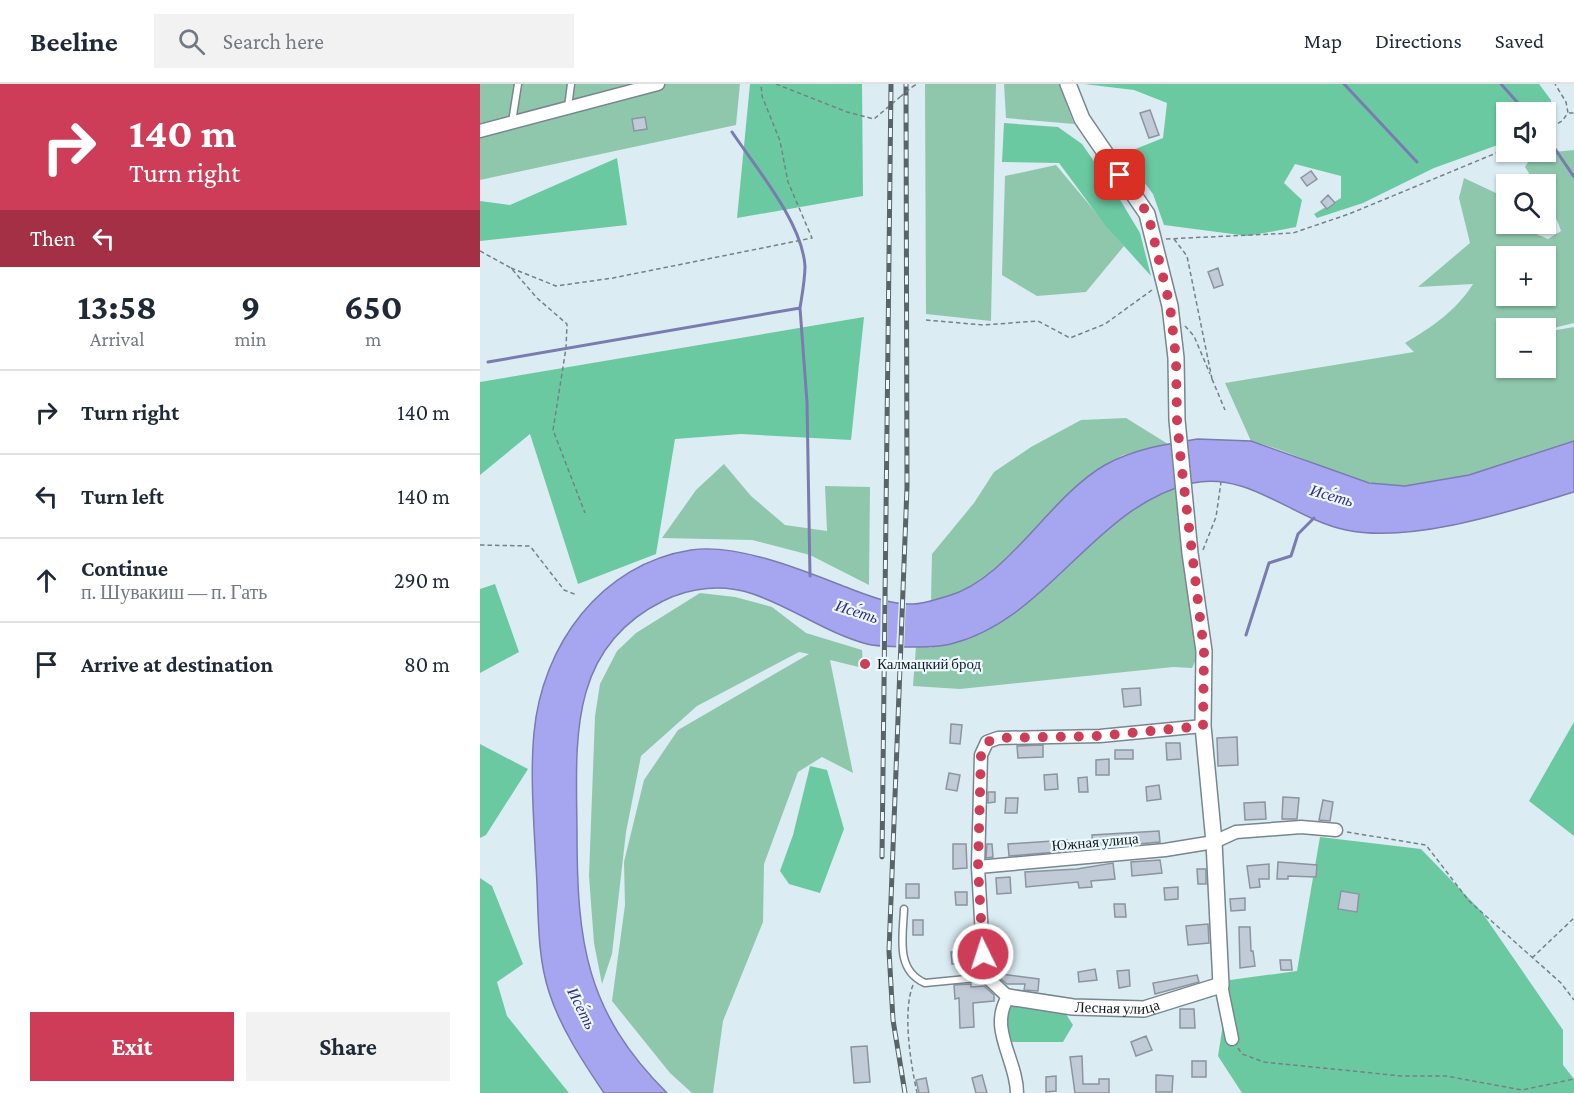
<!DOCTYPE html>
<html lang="en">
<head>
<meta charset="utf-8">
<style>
	body { margin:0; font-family:"Crimson Pro",serif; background:#f2f2f3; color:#1f2937; height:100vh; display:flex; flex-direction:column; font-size:22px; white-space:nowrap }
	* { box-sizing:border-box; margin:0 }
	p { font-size:20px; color:#747a83 }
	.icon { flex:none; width:33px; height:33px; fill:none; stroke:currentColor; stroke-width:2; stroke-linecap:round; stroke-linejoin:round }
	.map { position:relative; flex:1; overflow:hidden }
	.panel { display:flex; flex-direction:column; background:#fff; width:480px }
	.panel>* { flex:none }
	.guide { background:#cd3d57; color:#fff; overflow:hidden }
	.controls { position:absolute; left:1016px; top:18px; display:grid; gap:12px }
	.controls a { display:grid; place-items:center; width:60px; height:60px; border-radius:0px; background:#fff; box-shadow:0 2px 4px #0004; font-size:30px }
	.pin { position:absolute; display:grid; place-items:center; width:51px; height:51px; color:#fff; margin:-26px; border-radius:12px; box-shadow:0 3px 9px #0006 }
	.me { position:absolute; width:66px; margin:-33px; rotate:356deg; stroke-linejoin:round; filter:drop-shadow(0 0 4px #0008) }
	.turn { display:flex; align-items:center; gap:21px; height:126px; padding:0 30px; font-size:27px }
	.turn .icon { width:78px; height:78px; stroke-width:2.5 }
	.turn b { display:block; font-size:42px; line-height:51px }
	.then { display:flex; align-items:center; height:57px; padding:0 30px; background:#0003; gap:12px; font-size:22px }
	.eta { display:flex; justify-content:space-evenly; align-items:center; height:102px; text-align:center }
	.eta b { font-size:36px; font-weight:700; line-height:42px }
	.action { display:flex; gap:12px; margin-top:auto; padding:12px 30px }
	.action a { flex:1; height:69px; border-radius:0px; background:#cd3d57; color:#fff; font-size:24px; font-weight:700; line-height:69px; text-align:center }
	.action a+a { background:#f2f2f3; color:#1f2937 }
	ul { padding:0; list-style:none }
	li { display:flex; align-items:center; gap:18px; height:84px; padding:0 30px; border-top:2px solid #e0e1e3 }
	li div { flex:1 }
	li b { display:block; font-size:22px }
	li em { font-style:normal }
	header { display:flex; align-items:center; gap:36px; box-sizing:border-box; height:84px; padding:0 30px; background:#fff; border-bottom:2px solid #e0e1e3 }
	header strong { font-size:28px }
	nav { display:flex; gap:33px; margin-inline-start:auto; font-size:21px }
	.search { width:420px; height:54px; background:#f2f2f3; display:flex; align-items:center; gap:15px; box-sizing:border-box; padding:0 21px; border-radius:0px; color:#747a83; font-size:22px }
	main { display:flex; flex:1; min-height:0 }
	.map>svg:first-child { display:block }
</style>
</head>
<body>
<header>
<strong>Beeline</strong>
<div class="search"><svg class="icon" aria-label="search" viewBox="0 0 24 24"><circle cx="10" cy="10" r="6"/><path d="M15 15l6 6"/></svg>Search here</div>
<nav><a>Map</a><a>Directions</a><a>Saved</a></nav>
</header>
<main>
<section class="panel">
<div class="guide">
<div class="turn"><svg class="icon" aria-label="right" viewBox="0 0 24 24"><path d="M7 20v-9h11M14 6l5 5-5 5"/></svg><div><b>140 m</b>Turn right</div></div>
<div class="then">Then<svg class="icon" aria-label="left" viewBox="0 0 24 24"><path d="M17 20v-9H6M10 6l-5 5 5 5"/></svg></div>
</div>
<div class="eta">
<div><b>13:58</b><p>Arrival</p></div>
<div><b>9</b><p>min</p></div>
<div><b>650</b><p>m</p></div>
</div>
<ul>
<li><svg class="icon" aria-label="right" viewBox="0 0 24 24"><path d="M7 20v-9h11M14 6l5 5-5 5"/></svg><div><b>Turn right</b></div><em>140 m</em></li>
<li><svg class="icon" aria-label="left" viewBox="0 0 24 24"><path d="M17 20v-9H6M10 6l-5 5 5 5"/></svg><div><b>Turn left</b></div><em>140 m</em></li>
<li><svg class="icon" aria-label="ahead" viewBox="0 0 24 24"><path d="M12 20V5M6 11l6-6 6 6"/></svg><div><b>Continue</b><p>п. Шувакиш — п. Гать</p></div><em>290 m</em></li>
<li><svg class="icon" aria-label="arrive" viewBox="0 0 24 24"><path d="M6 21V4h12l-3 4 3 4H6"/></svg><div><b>Arrive at destination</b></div><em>80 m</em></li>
</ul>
<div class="action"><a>Exit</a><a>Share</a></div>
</section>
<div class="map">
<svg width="1094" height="1009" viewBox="0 0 1094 1009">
	<rect width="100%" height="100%" fill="#dbecf3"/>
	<path fill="#8fc7ad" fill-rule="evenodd" d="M0 0H260L256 41 0 96Z
		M445 0H516L511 237 446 230Z
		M524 0H579L594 40 526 34Z
		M1094 66V239L1065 246 1026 244V284H1065V248L1094 243V357C1034 376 951 415 888 398 848 388 811 367 771 357L745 299 934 268 925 259C952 243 976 227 993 200L938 203 990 159 979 114 984 94 1018 110 1026 120V140H1042L1047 146 1068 155 1081 147C1076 130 1065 118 1065 100H1056L1045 83 1053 70ZM1026 172H1065V212H1026Z
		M576 81 644 162 606 208 557 212 522 191 525 92Z
		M646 334 688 360 643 371 622 383 599 401 520 480 496 500 473 511 451 517 452 470 494 419 514 388 551 363 601 336Z
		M244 380 271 412 305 441 347 447 345 402 390 403 389 501 330 471 272 456 182 454 216 406Z
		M694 405 705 420 720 567 712 584 693 583 480 605 433 602 436 563 450 564 525 536 638 435 662 418Z
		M220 509 255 513 292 523 326 549 382 566 383 584 350 576 373 689 342 673 318 688 284 780 283 838 243 937 233 1009H212L190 989 132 917 145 821 144 778 164 696 198 646 329 570 319 568 217 622 161 672 146 748 132 870 122 900 114 859 109 792 115 632 120 600 137 567 156 549Z"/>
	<path fill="#6bc9a2" d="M270 0H382L383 112 257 134Z
		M604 0H1059L1071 16V39L1065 42V28H1026V58L954 84 883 119 837 134 834 130 861 114V92L815 80 804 99 822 116 816 143 768 152 684 141 673 110 643 70 683 54 687 19 654 6Z
		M524 39 578 43 602 60 636 109 660 149 671 192 625 141 579 79 522 78Z
		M137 74 147 141 0 157V117L30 121Z
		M384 233 371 356 261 350 195 355 176 470 98 500 50 350 0 391V298Z
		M15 500 39 568 0 589V505Z
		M1094 638V752L1049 717Z
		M0 660 48 685 6 751 0 754Z
		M330 682 347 686 364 745 340 809 309 800 300 787 313 751Z
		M840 753 941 765 1001 827 1083 946V981L1094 995V1009H762L738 972 750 896 817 887Z
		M0 794 12 802 43 880 17 898 27 932 89 1009H0Z
		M532 918 584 927 593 941 583 958H527L523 934Z"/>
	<path fill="#a6a5ef" stroke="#7a7bb0" stroke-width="1.5" d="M717 355 771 357 889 399 925 402 989 391 1094 357V408C1031 427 932 460 866 446 815 436 768 387 713 399 613 422 570 535 471 560 456 564 441 563 425 563 412 562 399 563 387 560 346 549 312 523 273 510 243 500 211 503 183 517 88 564 96 656 97 747 97 858 105 927 187 1009H124C103 978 80 943 69 908 56 868 59 824 56 782 54 740 50 690 54 649 62 561 121 480 211 466 256 459 322 486 363 502 385 510 409 521 433 520 445 520 457 515 468 512 528 495 569 413 625 381 653 365 686 360 717 355Z"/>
	<path fill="#dbecf3" d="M401 512 408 513 407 565 400 564Z
		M419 515 426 516 424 566 416 565Z"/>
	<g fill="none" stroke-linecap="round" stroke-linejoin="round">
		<path stroke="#7a7bb0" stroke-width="3" d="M864 0 937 78
			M1021 0 1046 28
			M1065 50 1094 93
			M320 224 327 318 330 492
			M8 278 320 224C322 211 325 196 325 182 322 138 276 84 252 48
			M766 551 789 479 811 472 818 450 834 434"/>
	</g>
	<path fill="#c1cbd7" stroke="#8b949f" stroke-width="1.5" d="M670 26 679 51 669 54 660 29Z
		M165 33 167 45 154 47 152 35Z
		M831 87 837 95 827 102 821 94Z
		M848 111 855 119 847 125 841 118Z
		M738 184 743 201 734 204 728 188Z
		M660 604 661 621 644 623 642 605Z
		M471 640 482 641 480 660 470 659Z
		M757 653 758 681 738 682 737 654Z
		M686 659H700L701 675 687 676Z
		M563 661V673L538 674 537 662Z
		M635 666H653V675H635Z
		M629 675V691H616V676Z
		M469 689 480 691 477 707 466 705Z
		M577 690 578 705 565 706 564 691Z
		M607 693 608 708H599L598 694Z
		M679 701 681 715 667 717 666 703Z
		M508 708H515V718L508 719Z
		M803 713 819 714 817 735H802Z
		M526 714H538L537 729H525Z
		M843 716 853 718 850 737 839 736Z
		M785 718 786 735 765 736 764 719Z
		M679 747 680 758 613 764 612 751Z
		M587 756 588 767 529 772 528 760Z
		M473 760H486L487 784 473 785Z
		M507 760H512L513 773 506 774Z
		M680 776 682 789 652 792 651 778Z
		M798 778 837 781 836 793 808 792V795H797Z
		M633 779 635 795 611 797 612 803 599 804 598 798 546 803 545 788 597 785Z
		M789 780V795H779L780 803 770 804 767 782Z
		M717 785H726V800H718Z
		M530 793 531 809 517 810 516 794Z
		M426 800H439V814H426Z
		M698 803V815L685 816 684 804Z
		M861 807 879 810 877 828 858 825Z
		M475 808H487V821H476Z
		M765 814V826L751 827 750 815Z
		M634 820H645L646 833H635Z
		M433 836H443V851H433Z
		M728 840 729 859 708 861 706 842Z
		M759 843H770L771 867H773L775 882 760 884Z
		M471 868H484L485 880H472Z
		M800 876H811L812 886H801Z
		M615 885 617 896 599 898 598 888Z
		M649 886 650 902 639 904 637 887Z
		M521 890 559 895 558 907 544 906 545 900H527L521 895Z
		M717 891 719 898 675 910 673 899Z
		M491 900V903L504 902 514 911V917L493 919 494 943 480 944 479 914 475 915 474 901Z
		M700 925H714L715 944H700Z
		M666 952 672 966 656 972 651 958Z
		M387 962 390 998 374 999 371 963Z
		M602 972 603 1000H619V995H629V1009H595L590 973Z
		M712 977H726V993H712Z
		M502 991 507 1009H496L492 994Z
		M676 991 693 992 692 1008H676Z
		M576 992V1007L566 1008V993Z
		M446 994 449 1009H439L436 996Z"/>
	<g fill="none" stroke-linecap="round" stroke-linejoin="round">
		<g stroke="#78878d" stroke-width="9">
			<path id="service" d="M88 23 91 0
				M32 38 38 0
				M424 825C423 852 415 886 445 899L507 893"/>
		</g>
		<g stroke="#78878d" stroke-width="15">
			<path id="minor" d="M0 47 178 0
				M498 783 685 766 734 758 756 748 821 743 856 746
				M741 901 752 955
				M537 1009C537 976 508 945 528 913L507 893 503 870 498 783 501 671 507 658 518 654 620 652 723 642"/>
		</g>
		<g stroke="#78878d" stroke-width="18">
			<g id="tertiary">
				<path id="s1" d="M528 913 593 923 664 925 741 901 734 758 723 642 724 567 710 469 697 336 696 274 690 222 667 130 602 35 588 0"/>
			</g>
		</g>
		<path stroke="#768186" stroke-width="1.5" stroke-dasharray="4.5 3" stroke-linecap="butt" d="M296 0 367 28 394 35 420 13
			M432 3 437 0
			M1089 29H1094
			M1065 47 1082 37 1088 29 1086 18 1075 0
			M686 155 813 149 869 130 1026 65
			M694 155 707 172 732 295
			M0 167 31 184 57 214 87 240 86 264 73 346 105 429
			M31 184 76 202 133 194 332 154 308 98 300 57 282 12 281 0
			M446 236 503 241 558 237 590 254 625 240 672 206
			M705 242 714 252 730 290
			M732 295 745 326
			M0 461 50 462 84 506 97 511
			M723 466 736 433 741 398
			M867 748 946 761 989 817 1081 899 1094 916
			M1052 874 1094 834
			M433 901C422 929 431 980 437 1009
			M758 964 762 970 784 978 921 992H966L1042 1006 1094 995"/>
		<use href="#service" stroke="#fff" stroke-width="6"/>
		<use href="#minor" stroke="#fff" stroke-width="12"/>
		<use href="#tertiary" stroke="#fff" stroke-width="15"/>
		<g stroke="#5a6468" stroke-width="5">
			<path id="rail" d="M402 773 411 0
				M425 1009 413 936 409 867 427 403 426 0"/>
		</g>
		<use href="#rail" stroke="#ebf9fe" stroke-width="3" stroke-dasharray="9" stroke-linecap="butt"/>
		<path stroke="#768186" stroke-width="1.5" stroke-dasharray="4.5 3" stroke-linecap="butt" d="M420 13 432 3"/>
	</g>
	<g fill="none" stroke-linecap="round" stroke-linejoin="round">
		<path stroke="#cd3d57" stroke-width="10" stroke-dasharray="0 18" d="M503 870 498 783 501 671 507 658 518 654 620 652 723 642 724 567 701 378 697 336 696 274 690 222 668 130 640 91"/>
	</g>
	<circle fill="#cd3d57" stroke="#ebf9fe" stroke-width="2" cx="385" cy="580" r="6"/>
	<g text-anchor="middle" stroke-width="4.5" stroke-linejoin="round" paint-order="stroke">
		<g font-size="15" fill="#141a1c" stroke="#ebf9fe" text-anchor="start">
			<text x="397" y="585">Калмацкий брод</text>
		</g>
		<g font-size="15" fill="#141a1c" stroke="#ebf9fe">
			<text transform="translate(615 758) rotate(-5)" y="5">Южная улица</text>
			<text dy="5" stroke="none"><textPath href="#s1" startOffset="110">Лесная улица</textPath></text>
		</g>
		<g font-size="16" font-style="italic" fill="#382a7f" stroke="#ebf9fe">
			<text transform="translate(852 411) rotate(16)" y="6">Исе́ть</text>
			<text transform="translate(377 527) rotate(18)" y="6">Исе́ть</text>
			<text transform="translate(102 924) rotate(63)" y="6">Исе́ть</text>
		</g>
	</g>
</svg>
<div class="controls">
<a><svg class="icon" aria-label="sound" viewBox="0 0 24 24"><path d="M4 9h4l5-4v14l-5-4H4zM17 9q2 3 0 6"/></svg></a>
<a><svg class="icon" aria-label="search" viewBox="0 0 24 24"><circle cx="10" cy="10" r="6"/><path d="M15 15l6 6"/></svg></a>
<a>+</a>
<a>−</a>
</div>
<div class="pin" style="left:640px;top:91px;background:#d93025"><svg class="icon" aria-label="arrive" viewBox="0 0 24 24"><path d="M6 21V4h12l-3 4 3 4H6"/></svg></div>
<svg class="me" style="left:503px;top:870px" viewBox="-20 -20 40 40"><circle r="17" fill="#cd3d57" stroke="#fff" stroke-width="3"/><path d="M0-11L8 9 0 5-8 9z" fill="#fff"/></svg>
</div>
</main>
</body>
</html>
